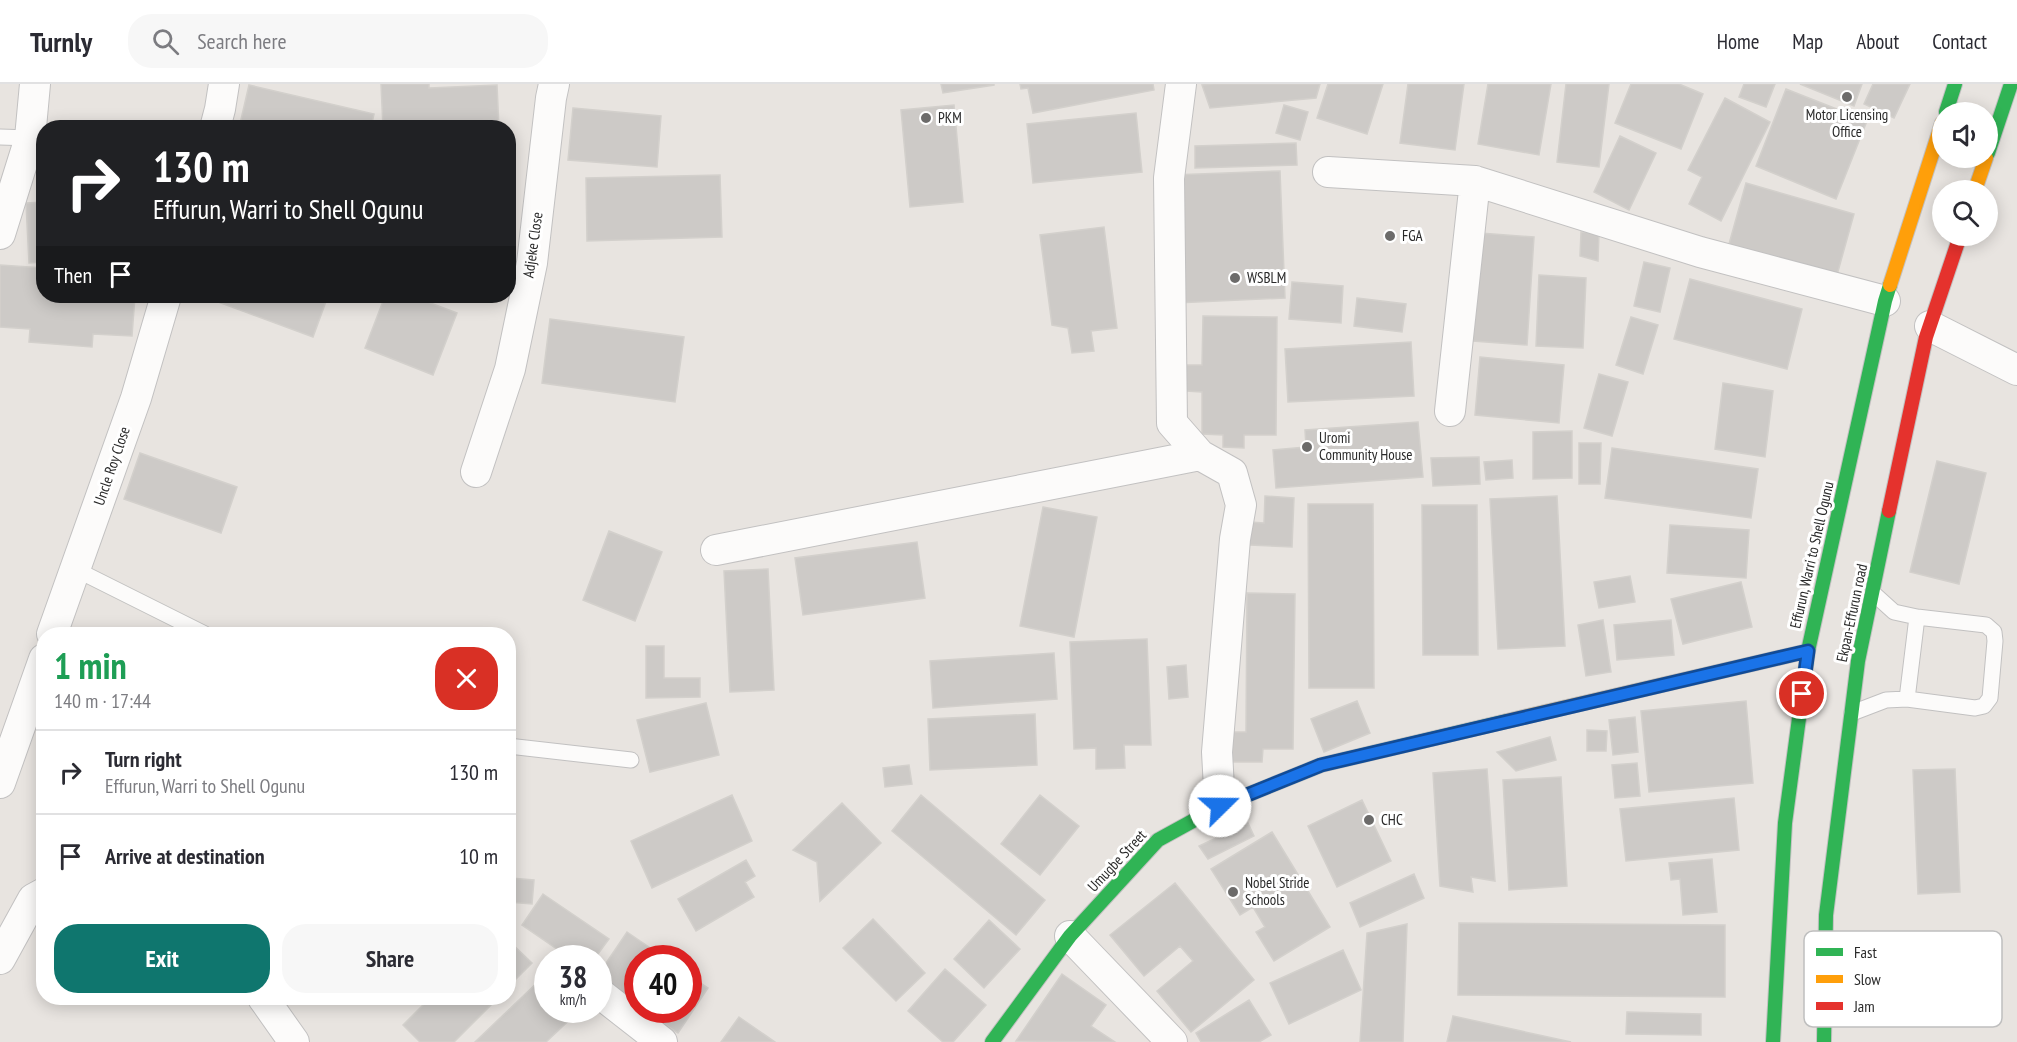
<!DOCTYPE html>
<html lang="en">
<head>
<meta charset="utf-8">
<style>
	body { margin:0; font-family:"PT Sans Narrow",sans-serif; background:#f7f7f7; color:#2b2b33; height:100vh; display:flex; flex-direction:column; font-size:22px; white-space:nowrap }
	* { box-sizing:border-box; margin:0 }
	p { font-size:20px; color:#7c7c81 }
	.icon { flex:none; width:33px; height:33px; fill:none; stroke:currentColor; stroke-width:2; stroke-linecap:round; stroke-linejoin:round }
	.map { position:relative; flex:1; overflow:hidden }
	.sheet { position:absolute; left:36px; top:543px; width:480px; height:378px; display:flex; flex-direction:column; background:#fff; border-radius:24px; box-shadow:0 3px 15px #0003 }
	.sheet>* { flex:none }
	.hud { position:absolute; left:36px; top:36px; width:480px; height:183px; border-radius:24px; box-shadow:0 3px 15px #0003; background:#202124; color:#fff; overflow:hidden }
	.tools { position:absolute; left:1932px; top:18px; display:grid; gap:12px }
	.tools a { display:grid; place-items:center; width:66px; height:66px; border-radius:50%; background:#fff; box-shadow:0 3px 15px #0003; font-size:30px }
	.speed { position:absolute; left:534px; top:861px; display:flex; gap:12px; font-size:30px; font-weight:700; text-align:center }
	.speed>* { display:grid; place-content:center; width:78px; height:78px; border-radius:50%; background:#fff; box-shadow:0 3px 15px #0003; line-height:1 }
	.speed small { font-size:15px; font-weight:400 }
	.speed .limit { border:9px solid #d22; background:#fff; color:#111 }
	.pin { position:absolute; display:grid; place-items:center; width:51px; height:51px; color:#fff; margin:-26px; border:3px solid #fff; border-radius:50%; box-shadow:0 2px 6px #0007 }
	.me { position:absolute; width:66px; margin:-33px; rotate:68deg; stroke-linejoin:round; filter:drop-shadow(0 0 4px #0008) }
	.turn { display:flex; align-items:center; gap:21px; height:126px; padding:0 18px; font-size:27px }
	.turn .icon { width:78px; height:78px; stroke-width:2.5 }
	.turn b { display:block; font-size:42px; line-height:51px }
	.then { display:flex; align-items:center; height:57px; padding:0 18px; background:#0003; gap:12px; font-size:22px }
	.round { display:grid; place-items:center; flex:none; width:63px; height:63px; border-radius:24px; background:#f7f7f7 }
	.overview { display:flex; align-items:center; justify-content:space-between; height:102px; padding:0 18px }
	h1 { font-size:36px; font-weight:700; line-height:45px; color:#1e9e55 }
	.action { display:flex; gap:12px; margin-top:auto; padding:12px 18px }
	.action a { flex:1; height:69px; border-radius:24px; background:#0f766e; color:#fff; font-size:24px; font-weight:700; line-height:69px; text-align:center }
	.action a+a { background:#f7f7f7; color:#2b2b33 }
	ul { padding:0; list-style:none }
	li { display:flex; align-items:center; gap:18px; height:84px; padding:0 18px; border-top:2px solid #e1e1e2 }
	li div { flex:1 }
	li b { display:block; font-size:22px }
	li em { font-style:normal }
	header { display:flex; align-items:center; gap:36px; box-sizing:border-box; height:84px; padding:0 30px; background:#fff; border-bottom:2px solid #e1e1e2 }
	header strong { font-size:28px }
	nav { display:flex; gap:33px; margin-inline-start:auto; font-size:21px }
	.search { width:420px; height:54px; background:#f7f7f7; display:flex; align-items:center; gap:15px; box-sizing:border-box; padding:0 21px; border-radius:24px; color:#7c7c81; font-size:22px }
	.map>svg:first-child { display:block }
</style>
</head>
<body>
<header>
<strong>Turnly</strong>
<div class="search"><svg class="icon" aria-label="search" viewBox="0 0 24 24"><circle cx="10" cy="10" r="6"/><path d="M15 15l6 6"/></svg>Search here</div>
<nav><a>Home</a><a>Map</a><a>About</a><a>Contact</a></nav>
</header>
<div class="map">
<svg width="2017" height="958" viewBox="0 0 2017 958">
	<rect width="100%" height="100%" fill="#e8e4e0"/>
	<path fill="#cdcac7" stroke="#d3d0cc" stroke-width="1.5" d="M381 0H429V4L497 1 499 44H383Z
		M941 0H994V1L943 9Z
		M1020 0H1153L1154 6 1033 29 1028 4 1021 5Z
		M1213 0H1320L1316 14 1210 24 1202 1Z
		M1328 0H1383L1367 50 1317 34Z
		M1408 0H1464L1455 66 1400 59Z
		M1488 0H1551L1539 71 1478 60Z
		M1566 0H1609L1599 83 1557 78Z
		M1631 0H1679L1703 10 1681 65 1615 39Z
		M1744 0H1775L1766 23 1739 13Z
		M1800 0H1862L1854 22Z
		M1873 0H1910L1894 34 1864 20Z
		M249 1 374 30 371 44H239Z
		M1786 5 1867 37 1836 115 1756 82Z
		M1725 14 1770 38 1721 137 1689 120 1702 93 1688 86Z
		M954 21 963 118 910 123 901 26Z
		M1284 21 1308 28 1300 56 1276 49Z
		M573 24 661 32 657 83 568 76Z
		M1136 29 1142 88 1033 99 1027 40Z
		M1620 52 1656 69 1629 126 1594 108Z
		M1296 59 1297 81 1195 84V62Z
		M1280 87 1285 214 1176 219 1172 91Z
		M720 91 722 153 587 157 586 94Z
		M1746 99 1854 130 1837 191 1729 160Z
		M44 118V178L29 179 26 119Z
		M1104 143 1117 244 1091 247 1094 267 1072 269 1068 244 1052 241 1040 151Z
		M1581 148 1599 149 1598 177 1580 172Z
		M1480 149 1534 153 1527 261 1473 257Z
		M1644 178 1670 184 1660 228 1634 222Z
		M0 181 44 184V212H135L132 252 93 250 92 263 29 258 30 245 0 243Z
		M1539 191 1586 194 1583 264 1536 262Z
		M1690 195 1802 225 1787 285 1674 255Z
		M1292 198 1343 202 1341 239 1289 235Z
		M202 212H328L313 253Z
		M385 212H412L457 229 433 291 365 264Z
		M1357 214 1406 220 1402 248 1354 242Z
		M1203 232 1277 233 1276 351H1244V364L1223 363V351L1202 350V308L1186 307V281H1202Z
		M1631 233 1658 241 1643 290 1616 281Z
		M550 235 684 253 675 318 542 299Z
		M1411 258 1414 312 1288 318 1285 265Z
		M1480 273 1564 281 1559 339 1475 331Z
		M1599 290 1628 298 1612 352 1584 344Z
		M1723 299 1773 307 1765 373 1715 365Z
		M1418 338 1423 393 1276 404 1273 366 1306 363 1305 346Z
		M1572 347V394L1533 395V348Z
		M1579 359H1601L1600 400H1579Z
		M1612 364 1758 385 1751 434 1605 414Z
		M140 369 237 403 221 449 124 415Z
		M1479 373 1480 400 1433 402 1431 374Z
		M1512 376 1513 394 1486 396 1484 378Z
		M1937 377 1986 389 1959 500 1910 488Z
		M1265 412 1294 414 1292 463 1250 461 1251 438 1264 439Z
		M1557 412 1565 562 1498 565 1490 415Z
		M1308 420H1373L1374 604H1309Z
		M1422 421H1477L1478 571H1423Z
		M1043 423 1097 433 1074 553 1020 542Z
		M1670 441 1749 446 1746 494 1667 489Z
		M609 447 662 468 635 537 583 516Z
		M917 458 925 514 803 531 795 474Z
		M768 485 774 606 730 608 724 487Z
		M1630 492 1635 518 1599 524 1594 498Z
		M1741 498 1752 543 1683 560 1671 515Z
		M1247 509 1295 510 1293 665H1263L1262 678H1228L1229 648H1246Z
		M1603 536 1611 588 1586 592 1578 541Z
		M1671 536 1674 571 1617 576 1614 541Z
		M1147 555 1151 661H1124L1125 684 1096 685V664L1074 665 1070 558Z
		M646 562H664V594H700V613L646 614Z
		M1054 569 1057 615 933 624 930 577Z
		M1186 581 1188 613 1169 615 1167 583Z
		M1357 617 1370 649 1324 668 1311 635Z
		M1746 617 1753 699 1649 708 1641 627Z
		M706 619 719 671 650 688 637 636Z
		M1035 630 1037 681 930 686 928 635Z
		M1635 633 1638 668 1613 671 1609 636Z
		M1587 646 1607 647 1606 667H1587Z
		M1550 653 1556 676 1516 687 1497 668Z
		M1637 679 1640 712 1615 714 1612 681Z
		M909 681 912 700 885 703 883 684Z
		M1487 685 1495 797 1471 793 1473 808 1440 802 1433 689Z
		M1955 685 1960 808 1918 810 1913 686Z
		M1561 693 1567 802 1509 806 1503 696Z
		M732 711 752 757 652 804 631 757Z
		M921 711 1045 816 1016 851 892 747Z
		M1040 711 1079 742 1040 791 1001 760Z
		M1734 714 1739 766 1626 777 1620 725Z
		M1362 716 1391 777 1337 803 1308 742Z
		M842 719 881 759 820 817 817 778 793 766Z
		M1248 739 1254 752 1208 775 1199 762Z
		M1272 748 1330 843 1274 877 1256 848 1265 843 1253 823 1240 831 1211 785Z
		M1712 775 1717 828 1683 831 1680 795 1671 796 1669 779Z
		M746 776 755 792 745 798 754 813 696 847 678 815Z
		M1414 790 1424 814 1360 843 1350 819Z
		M510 794 534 796 532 820 508 818Z
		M1175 799 1254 896 1191 948 1157 907 1193 877 1180 862 1144 892 1110 851Z
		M543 810 609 855 595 874H570L522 841Z
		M873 835 925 889 896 917 843 864Z
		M989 836 1020 865 984 904 954 875Z
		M1459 839 1725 841V913L1458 911Z
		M1407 840 1403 958H1360L1367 849Z
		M627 848 665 874H638V922L598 895V891Z
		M508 856 532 879 508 903Z
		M1343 866 1361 906 1289 940 1270 899Z
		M945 885 986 921 953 958H943L908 927Z
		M1062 890 1106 921 1091 942 1115 958 1016 957Z
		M545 891 548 894V926L579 927 546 958H475Z
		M688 891 708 904 678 949 643 926H688Z
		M430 914H498L454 958H420L403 941Z
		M1249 916 1271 951 1259 958H1201L1196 949Z
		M1627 928 1701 930V951L1626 950Z
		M1453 932 1571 958H1447Z
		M739 933 775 958H721Z"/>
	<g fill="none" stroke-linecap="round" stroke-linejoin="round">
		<g stroke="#c2c1c1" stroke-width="17">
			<path id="lane" d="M0 53 30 54
				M75 485 205 550
				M1907 615 1917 533
				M1852 629 1886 616 1907 615 1975 624 1984 622 1990 614 1995 557 1994 548 1986 541 1917 533 1894 528 1873 509
				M508 662 631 676"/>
		</g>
		<g stroke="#c2c1c1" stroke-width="32">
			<path id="street" d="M1181 0 1169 94 1172 339 1200 371 1232 389 1241 421 1235 455 1217 668 1220 722
				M215 44 220 25 224 0
				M1328 88 1475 97 1700 168 1885 217
				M0 150 30 54 35 0
				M1930 242 2017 286
				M1450 327 1475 97
				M476 388 510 285 532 179 551 14 554 0
				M716 466 1200 371
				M52 550 136 314 166 212
				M0 699 44 575
				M1070 852 1172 958
				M0 875 33 815 44 809
				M598 908 662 958
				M263 914 294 958"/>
		</g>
		<g stroke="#c2c1c1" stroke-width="16">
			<path id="fast" d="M1946 28 1955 0
				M1988 69 2011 0
				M992 958 1070 852 1158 756 1220 722 1321 681 1507 637
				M1773 958 1785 739 1808 567 1885 217 1890 201
				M1824 958 1826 831 1858 577 1889 427"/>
		</g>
		<g stroke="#c2c1c1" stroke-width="16">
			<path id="slow" d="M1975 106 1986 74
				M1890 201 1942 39
				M1507 637 1808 567"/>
		</g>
		<g stroke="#c2c1c1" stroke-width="16">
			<path id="jam" d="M1889 427 1926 253 1960 152"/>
		</g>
		<use href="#lane" stroke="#fcfbfa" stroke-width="15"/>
		<use href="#street" stroke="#fcfbfa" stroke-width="30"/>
		<use href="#fast" stroke="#30b455" stroke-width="14"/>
		<use href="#slow" stroke="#ff9f0a" stroke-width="14"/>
		<use href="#jam" stroke="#e5322d" stroke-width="14"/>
	</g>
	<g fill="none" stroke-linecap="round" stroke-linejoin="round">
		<g stroke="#114b97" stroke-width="15">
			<path id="route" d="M1220 722 1321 681 1808 567 1802 610"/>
		</g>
		<use href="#route" stroke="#1a73e8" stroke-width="10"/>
	</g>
	<g fill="#6c6b6a" stroke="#fff" stroke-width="2">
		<circle cx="1847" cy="13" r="6"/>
		<circle cx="926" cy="34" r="6"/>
		<circle cx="1390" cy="152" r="6"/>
		<circle cx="1235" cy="194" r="6"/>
		<circle cx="1307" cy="363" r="6"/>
		<circle cx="1369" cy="736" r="6"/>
		<circle cx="1233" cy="808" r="6"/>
	</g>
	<g text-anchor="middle" stroke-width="6" stroke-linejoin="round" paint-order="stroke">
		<g font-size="15" fill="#2a2a2a" stroke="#fff" text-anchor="start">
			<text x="1847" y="36" text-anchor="middle">Motor Licensing<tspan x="1847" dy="17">Office</tspan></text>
			<text x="938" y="39">PKM</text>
			<text x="1402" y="157">FGA</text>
			<text x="1247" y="199">WSBLM</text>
			<text x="1319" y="359">Uromi<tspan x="1319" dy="17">Community House</tspan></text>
			<text x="1381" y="741">CHC</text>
			<text x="1245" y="804">Nobel Stride<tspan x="1245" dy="17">Schools</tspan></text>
		</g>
		<g font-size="15" fill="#2a2a2a" stroke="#fff">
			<text transform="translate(533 161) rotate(-82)" y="5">Adjeke Close</text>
			<text transform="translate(112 382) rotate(-71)" y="5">Uncle Roy Close</text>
			<text transform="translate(1812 471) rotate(-77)" y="5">Effurun, Warri to Shell Ogunu</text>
			<text transform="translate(1852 529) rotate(-78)" y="5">Ekpan-Effurun road</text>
			<text transform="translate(1117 777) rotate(-47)" y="5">Umugbe Street</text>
		</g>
	</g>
	<rect x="1804" y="847" width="198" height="96" rx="9" fill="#fff" stroke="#bfbfbf" stroke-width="1.5"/>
	<rect x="1816" y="864" width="27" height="8" fill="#30b455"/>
	<rect x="1816" y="891" width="27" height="8" fill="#ff9f0a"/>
	<rect x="1816" y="918" width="27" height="8" fill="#e5322d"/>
	<g font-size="16" fill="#2a2a2a">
		<text x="1854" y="874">Fast</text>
		<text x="1854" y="901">Slow</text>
		<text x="1854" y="928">Jam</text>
	</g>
</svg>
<div class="tools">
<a><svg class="icon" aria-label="sound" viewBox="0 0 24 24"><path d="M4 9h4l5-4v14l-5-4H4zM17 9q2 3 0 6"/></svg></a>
<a><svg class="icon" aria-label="search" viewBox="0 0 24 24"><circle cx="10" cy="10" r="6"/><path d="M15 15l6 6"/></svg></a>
</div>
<div class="speed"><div>38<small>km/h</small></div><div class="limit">40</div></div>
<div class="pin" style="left:1802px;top:610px;background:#d93025"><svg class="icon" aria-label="arrive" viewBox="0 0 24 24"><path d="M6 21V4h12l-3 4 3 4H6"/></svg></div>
<svg class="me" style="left:1220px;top:722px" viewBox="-20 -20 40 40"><circle r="19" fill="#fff"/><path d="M0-13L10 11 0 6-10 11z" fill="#1a73e8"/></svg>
<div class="hud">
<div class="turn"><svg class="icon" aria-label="right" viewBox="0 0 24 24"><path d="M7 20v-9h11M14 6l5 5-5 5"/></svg><div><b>130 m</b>Effurun, Warri to Shell Ogunu</div></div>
<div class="then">Then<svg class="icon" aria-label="arrive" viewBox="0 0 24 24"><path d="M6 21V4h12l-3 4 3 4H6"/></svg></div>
</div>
<section class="sheet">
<div class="overview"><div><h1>1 min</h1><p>140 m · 17:44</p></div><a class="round" style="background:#d93025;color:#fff"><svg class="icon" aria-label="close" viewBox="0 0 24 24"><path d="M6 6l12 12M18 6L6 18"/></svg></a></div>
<ul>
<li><svg class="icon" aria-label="right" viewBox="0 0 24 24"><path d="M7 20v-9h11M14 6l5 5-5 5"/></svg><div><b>Turn right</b><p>Effurun, Warri to Shell Ogunu</p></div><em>130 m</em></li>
<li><svg class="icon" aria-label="arrive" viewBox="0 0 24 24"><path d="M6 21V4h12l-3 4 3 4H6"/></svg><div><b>Arrive at destination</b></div><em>10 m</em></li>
</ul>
<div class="action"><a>Exit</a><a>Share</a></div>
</section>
</div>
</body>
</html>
